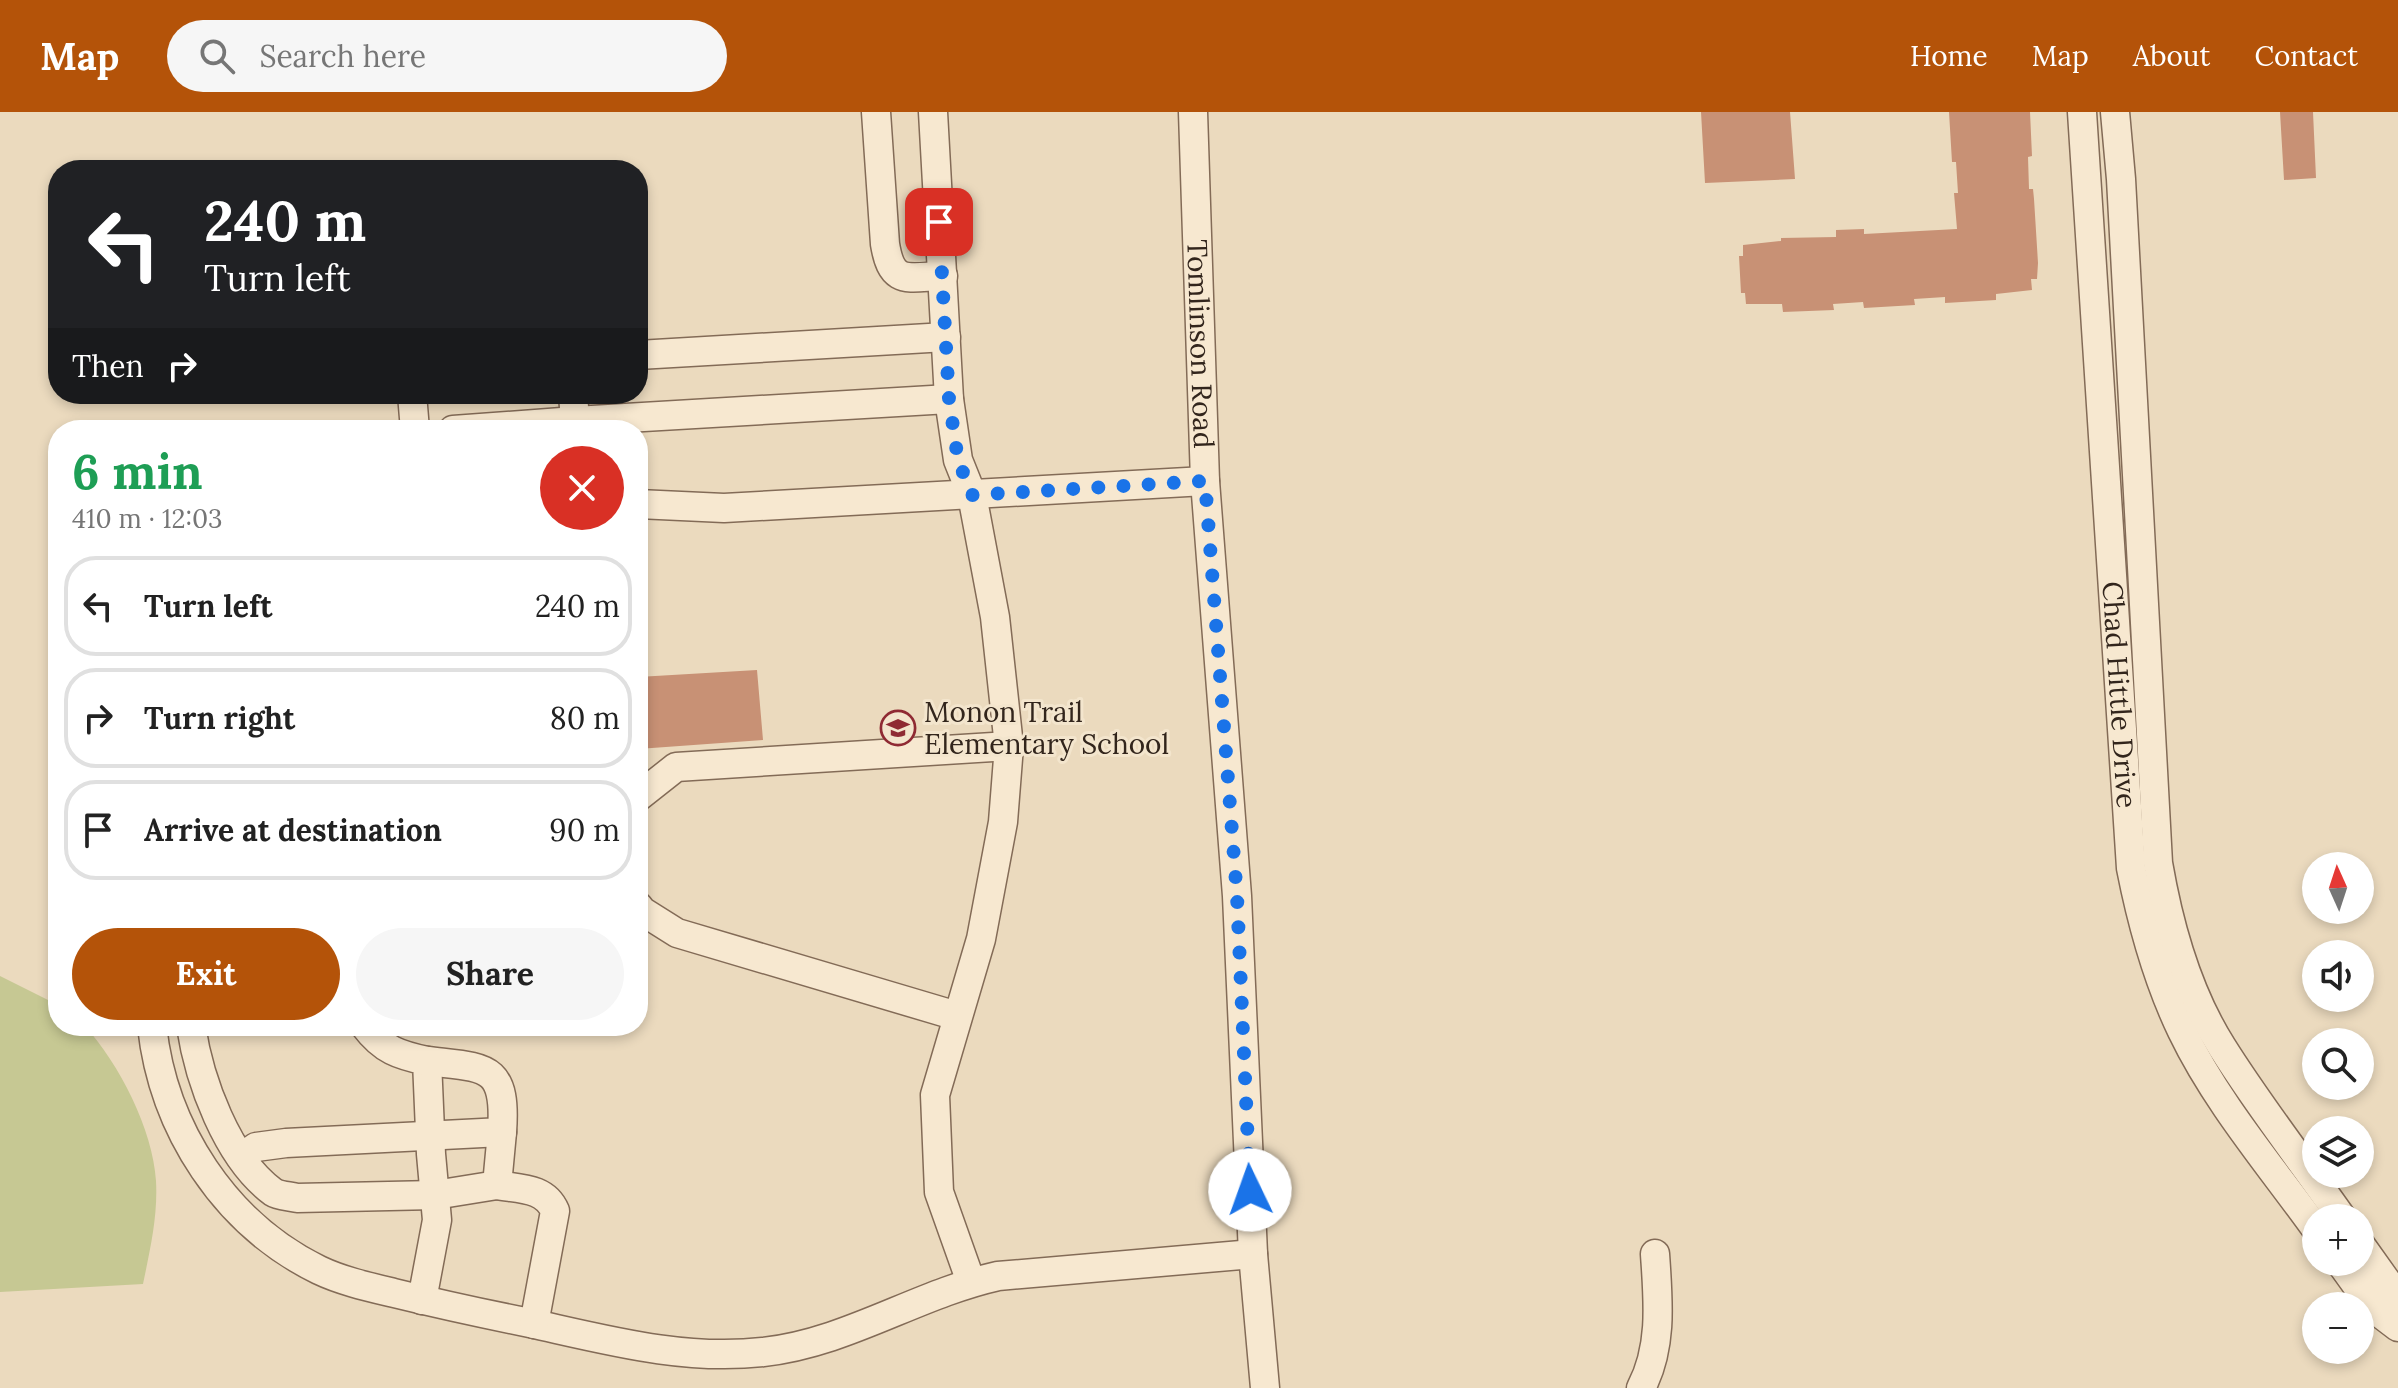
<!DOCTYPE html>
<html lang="en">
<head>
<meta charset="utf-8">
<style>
	body { margin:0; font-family:Lora,serif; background:#f6f6f6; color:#222; height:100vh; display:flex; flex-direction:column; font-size:30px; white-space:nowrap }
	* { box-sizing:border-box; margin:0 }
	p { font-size:26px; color:#767676 }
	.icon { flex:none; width:44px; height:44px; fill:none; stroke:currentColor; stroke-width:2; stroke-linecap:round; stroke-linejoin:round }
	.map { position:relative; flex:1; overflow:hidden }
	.drawer { position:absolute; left:48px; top:308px; width:600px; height:616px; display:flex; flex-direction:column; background:#fff; border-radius:32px; box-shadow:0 4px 12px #0003 }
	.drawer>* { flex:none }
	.hud { position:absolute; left:48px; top:48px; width:600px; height:244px; border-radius:32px; box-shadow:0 4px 12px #0003; background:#202124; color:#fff; overflow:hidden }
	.needle { width:52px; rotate:357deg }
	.tools { position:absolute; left:2302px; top:740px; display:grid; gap:16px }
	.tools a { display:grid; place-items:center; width:72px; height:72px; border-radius:50%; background:#fff; box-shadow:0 4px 12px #0003; font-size:40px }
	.pin { position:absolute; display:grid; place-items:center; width:68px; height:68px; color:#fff; margin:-34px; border-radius:16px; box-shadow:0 4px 12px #0006 }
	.me { position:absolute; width:88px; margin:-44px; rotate:357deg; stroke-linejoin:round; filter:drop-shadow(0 0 6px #0008) }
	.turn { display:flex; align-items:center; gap:28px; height:168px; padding:0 24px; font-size:36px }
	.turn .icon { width:104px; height:104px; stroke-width:2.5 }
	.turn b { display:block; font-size:56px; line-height:68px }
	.then { display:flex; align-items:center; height:76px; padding:0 24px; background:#0003; gap:16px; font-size:30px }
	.round { display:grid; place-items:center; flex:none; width:84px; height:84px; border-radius:42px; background:#f6f6f6 }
	.head { display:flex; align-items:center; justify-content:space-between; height:136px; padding:0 24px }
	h1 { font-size:48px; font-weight:700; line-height:60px; color:#1e9e55 }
	.button { display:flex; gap:16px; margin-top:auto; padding:16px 24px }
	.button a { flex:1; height:92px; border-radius:48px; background:#b45309; color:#fff; font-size:32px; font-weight:700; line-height:92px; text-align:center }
	.button a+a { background:#f6f6f6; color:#222 }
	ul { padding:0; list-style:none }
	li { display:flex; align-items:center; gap:24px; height:100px; margin:0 16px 12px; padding:0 8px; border:4px solid #e0e0e0; border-radius:32px }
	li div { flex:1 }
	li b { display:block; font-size:30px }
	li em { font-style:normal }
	header { display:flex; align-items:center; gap:48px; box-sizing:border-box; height:112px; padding:0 40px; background:#b45309; color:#fff }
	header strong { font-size:38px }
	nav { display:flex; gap:44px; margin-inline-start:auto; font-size:28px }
	.search { width:560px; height:72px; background:#f6f6f6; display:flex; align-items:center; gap:20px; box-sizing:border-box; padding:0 28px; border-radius:44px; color:#767676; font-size:30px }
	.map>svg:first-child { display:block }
</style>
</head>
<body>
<header>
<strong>Map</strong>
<div class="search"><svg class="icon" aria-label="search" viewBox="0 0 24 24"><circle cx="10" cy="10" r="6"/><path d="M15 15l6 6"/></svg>Search here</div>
<nav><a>Home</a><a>Map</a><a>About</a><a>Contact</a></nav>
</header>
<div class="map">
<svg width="2398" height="1276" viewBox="0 0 2398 1276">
	<rect width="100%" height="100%" fill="#ebdabe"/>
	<path fill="#c6c893" d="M0 864 58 893V914H85C119 952 153 1017 156 1069 158 1104 150 1138 143 1172L0 1180Z"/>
	<path fill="#c89175" d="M1701 0H1790L1795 67 1705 71Z
		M1949 0H2030L2032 44 2028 45 2029 77H2033L2034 87 2038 151 2037 167H2031L2032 178 1996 182V188L1945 191V185L1914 187 1915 193 1864 196 1863 190 1833 192 1834 198 1783 200 1782 192H1746L1745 181H1741L1739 144H1743V133L1781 129V126L1836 125V118L1864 117V122L1957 117 1954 81H1958L1956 50H1952Z
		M2280 0H2313L2316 66 2284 68Z
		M757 558 763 628 638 637V565Z"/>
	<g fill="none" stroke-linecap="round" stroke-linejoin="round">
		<g stroke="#836b57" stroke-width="31">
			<g id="minor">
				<path d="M876 0 885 132C892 174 907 165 943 164"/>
				<path d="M933 0 949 287 958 348 972 383 995 505 1009 634 1003 710 981 827 935 983 939 1080 971 1170"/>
				<path id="s1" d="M1193 0 1205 369 1237 784 1253 1142 1265 1276"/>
				<path id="s2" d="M2082 0 2131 756C2142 812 2157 867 2182 919 2216 990 2270 1053 2316 1117"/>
				<path d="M2115 0 2121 67 2158 751C2169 815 2187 880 2222 935 2259 994 2302 1049 2342 1106"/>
				<path d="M638 243 946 225"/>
				<path d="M412 282 415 318"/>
				<path d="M573 282 575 309 949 287"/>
				<path d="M453 318 575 309"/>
				<path d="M638 392 724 396 1205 369"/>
				<path d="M638 685 676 655 1009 634"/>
				<path d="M638 794 642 799 677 821 957 904"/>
				<path d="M152 914C163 1017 225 1112 319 1158 342 1169 369 1175 394 1181 439 1192 485 1202 530 1211 607 1228 684 1249 763 1240 847 1231 917 1182 998 1164L1253 1142"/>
				<path d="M191 914C199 968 227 1046 273 1080 279 1084 289 1084 297 1086L435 1083 497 1073 502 1020"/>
				<path d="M365 914C383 938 399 943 427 949L431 1042 437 1108 422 1188"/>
				<path d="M242 1045 256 1035 286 1031 502 1020C507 951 485 956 427 949"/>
				<path d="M497 1073C519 1077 545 1075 555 1099L534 1212"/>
				<path d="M2360 1132 2397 1184 2398 1190"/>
				<path d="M2340 1150 2373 1196 2398 1215"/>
				<path d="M1641 1276C1663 1235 1658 1187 1655 1142"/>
			</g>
		</g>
		<use href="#minor" stroke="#f7e8d0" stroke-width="28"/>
	</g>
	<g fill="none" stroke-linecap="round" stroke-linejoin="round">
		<path stroke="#1a73e8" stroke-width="14" stroke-dasharray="0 25.2" d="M939 110 949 287 958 348 972 383 1205 369 1237 784 1250 1078"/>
	</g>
	<defs>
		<g id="school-ring" transform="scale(1.8)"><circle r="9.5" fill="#f3e5cd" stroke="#8f2a33" stroke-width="1.5"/><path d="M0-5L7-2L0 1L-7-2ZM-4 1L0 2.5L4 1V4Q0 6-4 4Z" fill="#8f2a33"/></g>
	</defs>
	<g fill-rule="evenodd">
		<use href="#school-ring" x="898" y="616"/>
	</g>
	<g text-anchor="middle" stroke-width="6" stroke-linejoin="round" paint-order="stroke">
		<g font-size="28" fill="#32251c" stroke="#f3e5cd">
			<text dy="10" stroke="none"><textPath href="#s1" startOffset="232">Tomlinson Road</textPath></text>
			<text dy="10" stroke="none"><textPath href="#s2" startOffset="584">Chad Hittle Drive</textPath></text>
		</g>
		<g font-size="28" fill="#32251c" stroke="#f3e5cd" text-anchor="start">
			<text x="924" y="610">Monon Trail<tspan x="924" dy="32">Elementary School</tspan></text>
		</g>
	</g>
</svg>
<div class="tools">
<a><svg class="needle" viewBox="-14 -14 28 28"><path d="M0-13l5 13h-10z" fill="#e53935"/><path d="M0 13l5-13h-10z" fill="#767676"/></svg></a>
<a><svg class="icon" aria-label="sound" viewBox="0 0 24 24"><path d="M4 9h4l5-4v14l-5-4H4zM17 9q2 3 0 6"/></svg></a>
<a><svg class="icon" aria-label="search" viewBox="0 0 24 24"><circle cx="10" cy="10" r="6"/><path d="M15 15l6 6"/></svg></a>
<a><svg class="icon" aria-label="layers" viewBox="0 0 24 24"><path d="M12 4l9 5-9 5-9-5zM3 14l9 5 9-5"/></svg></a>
<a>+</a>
<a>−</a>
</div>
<div class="pin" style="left:939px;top:110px;background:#d93025"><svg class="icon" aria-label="arrive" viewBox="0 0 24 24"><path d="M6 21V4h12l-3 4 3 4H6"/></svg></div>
<svg class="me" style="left:1250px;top:1078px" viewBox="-20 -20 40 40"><circle r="19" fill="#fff"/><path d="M0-13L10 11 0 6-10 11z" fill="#1a73e8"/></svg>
<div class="hud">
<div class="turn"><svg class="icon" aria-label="left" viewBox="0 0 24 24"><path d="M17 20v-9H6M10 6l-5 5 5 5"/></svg><div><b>240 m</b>Turn left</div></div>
<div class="then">Then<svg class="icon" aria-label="right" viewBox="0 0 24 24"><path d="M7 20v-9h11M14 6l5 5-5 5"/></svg></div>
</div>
<section class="drawer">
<div class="head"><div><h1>6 min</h1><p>410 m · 12:03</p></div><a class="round" style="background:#d93025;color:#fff"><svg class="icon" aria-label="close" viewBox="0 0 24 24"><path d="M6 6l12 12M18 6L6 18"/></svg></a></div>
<ul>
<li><svg class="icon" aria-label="left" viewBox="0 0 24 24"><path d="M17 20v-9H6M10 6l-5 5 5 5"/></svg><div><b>Turn left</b></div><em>240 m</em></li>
<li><svg class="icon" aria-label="right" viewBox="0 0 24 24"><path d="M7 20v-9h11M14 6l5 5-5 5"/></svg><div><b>Turn right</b></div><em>80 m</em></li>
<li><svg class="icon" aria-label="arrive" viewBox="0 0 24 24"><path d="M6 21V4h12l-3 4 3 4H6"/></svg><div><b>Arrive at destination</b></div><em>90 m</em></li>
</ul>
<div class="button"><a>Exit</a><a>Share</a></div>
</section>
</div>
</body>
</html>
